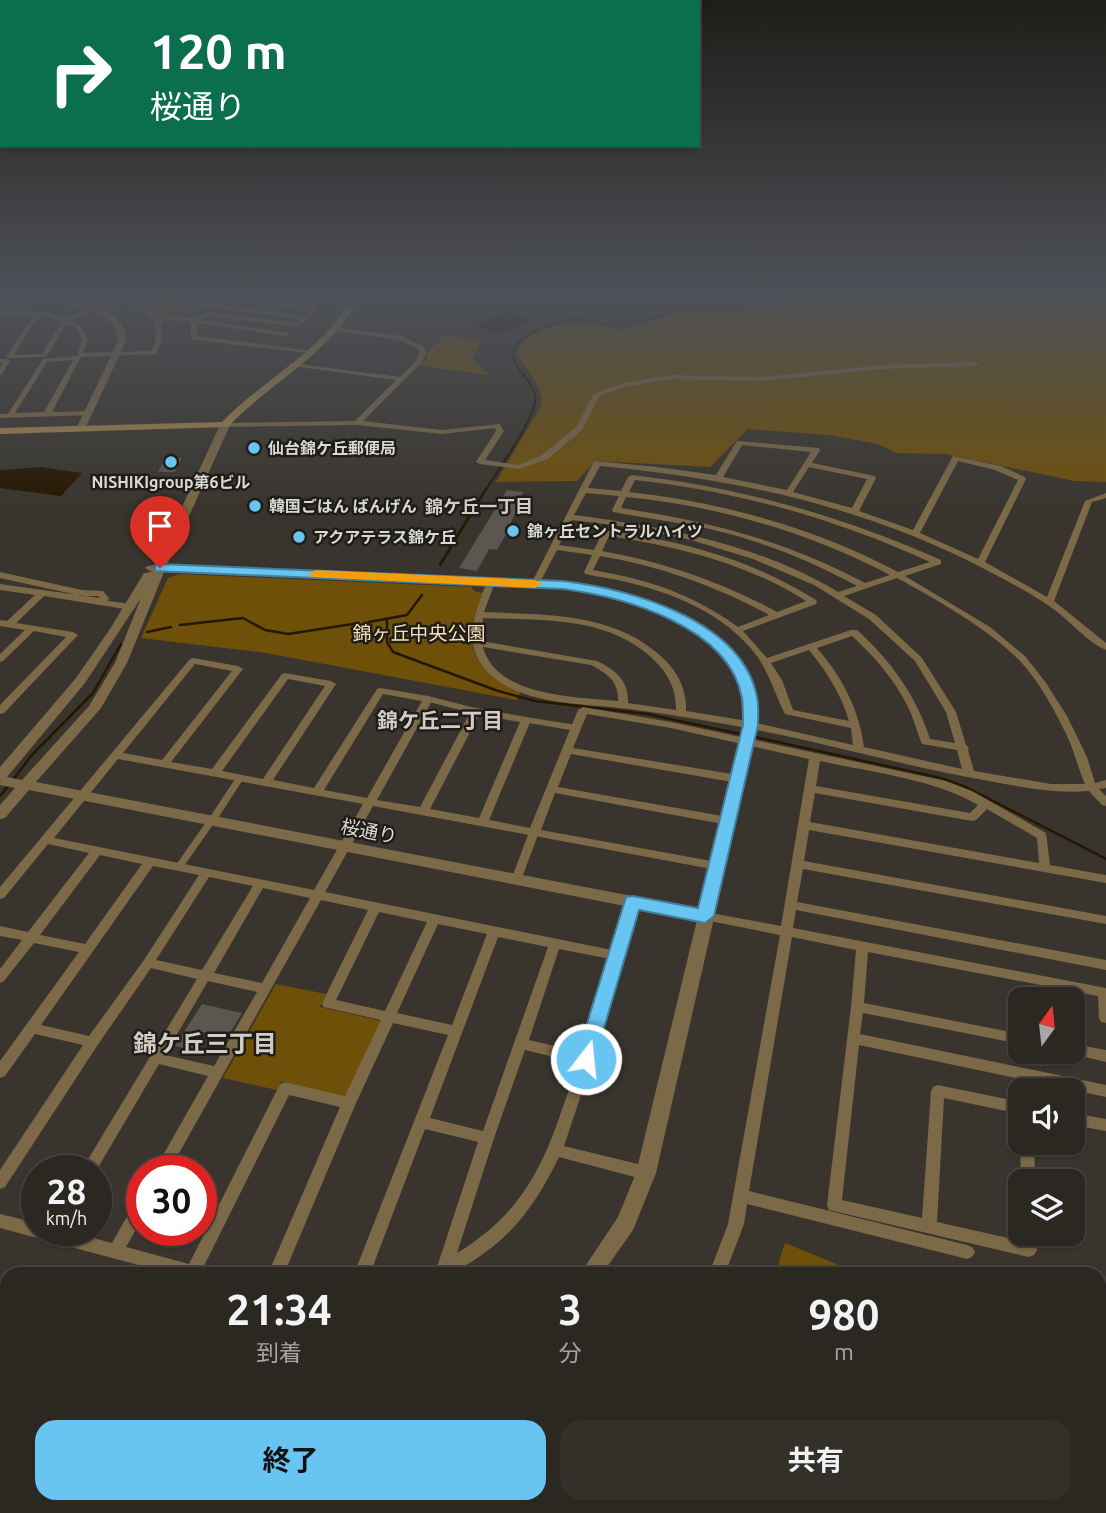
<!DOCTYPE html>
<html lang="ja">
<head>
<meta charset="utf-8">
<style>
	body { margin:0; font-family:Ubuntu,"Noto Sans JP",sans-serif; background:#33302a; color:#f1f3f6; height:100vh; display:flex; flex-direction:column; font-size:26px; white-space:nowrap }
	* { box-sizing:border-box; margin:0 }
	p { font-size:23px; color:#a6a6a5 }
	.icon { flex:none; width:38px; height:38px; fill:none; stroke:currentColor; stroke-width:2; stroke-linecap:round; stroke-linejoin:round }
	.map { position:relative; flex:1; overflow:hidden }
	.sheet { position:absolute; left:0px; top:1267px; width:1106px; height:247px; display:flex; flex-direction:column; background:#2b2822; border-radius:21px 21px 0 0; box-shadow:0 2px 5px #0004,0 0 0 2px #474440 }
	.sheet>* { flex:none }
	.banner { position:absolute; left:0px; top:0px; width:700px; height:147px; box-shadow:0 2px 5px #0004,0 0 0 2px #474440; background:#0b6e4f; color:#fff; overflow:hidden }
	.needle { width:46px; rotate:15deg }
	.controls { position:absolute; left:1008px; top:987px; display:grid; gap:14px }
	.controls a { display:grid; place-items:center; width:77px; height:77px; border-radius:14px; background:#2b2822; box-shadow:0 2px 5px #0004,0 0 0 2px #474440; font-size:35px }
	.speed { position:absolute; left:21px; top:1155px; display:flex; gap:14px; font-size:35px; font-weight:700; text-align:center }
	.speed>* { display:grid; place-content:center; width:91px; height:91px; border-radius:50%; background:#2b2822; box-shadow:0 2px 5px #0004,0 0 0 2px #474440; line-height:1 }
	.speed small { font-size:18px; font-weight:400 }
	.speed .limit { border:10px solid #d22; background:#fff; color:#111 }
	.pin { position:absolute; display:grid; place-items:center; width:60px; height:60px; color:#fff; margin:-72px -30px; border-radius:50% 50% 50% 0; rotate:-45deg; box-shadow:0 0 7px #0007 }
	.pin .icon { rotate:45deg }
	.me { position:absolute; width:77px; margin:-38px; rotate:16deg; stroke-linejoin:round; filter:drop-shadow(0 0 5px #0008) }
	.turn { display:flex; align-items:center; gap:24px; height:147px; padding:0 35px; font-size:32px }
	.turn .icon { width:91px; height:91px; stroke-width:2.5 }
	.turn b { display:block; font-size:49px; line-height:60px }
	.eta { display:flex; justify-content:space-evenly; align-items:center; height:119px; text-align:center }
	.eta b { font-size:42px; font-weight:700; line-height:49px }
	.cta { display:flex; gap:14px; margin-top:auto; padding:14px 35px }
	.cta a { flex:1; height:80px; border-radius:21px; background:#68c4f0; color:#111; font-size:28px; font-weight:700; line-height:80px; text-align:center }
	.cta a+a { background:#33302a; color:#f1f3f6 }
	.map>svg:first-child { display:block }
</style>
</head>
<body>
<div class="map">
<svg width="1106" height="1513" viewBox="0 0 1106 1513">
	<rect width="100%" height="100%" fill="#39352e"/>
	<path fill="#6f5009" d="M791 298H1106V482L1075 481 945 454 896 453 878 444 829 435 748 429 710 467 595 461 577 481 496 482 541 406C545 382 523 372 517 351 530 326 573 320 599 325 606 326 613 331 620 330 641 329 661 313 682 312 715 310 764 319 791 298Z
		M163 301 192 305 174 317 157 319 149 309Z
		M444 336 481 340 472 359 489 375 420 366 427 359V353Z
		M179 574 472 587 474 591 483 593C461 643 470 670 521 691L516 700 266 653 141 638 168 578Z
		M276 984 326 994 320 1007 382 1021 353 1092 342 1096 281 1081 277 1090 223 1078Z
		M785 1243 861 1274H775Z
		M1099 1278 1106 1280V1513H922L925 1507H1099Z
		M691 1507H781L795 1513H689Z
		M798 1507H897L896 1513H811Z"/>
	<path fill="#251700" d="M505 312 525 317 529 322 496 334 473 325Z
		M41 467 82 473 61 496 0 488V470Z"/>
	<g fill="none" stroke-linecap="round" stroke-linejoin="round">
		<path stroke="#251700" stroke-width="2" d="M468 317 504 307 577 319
			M485 491C496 473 540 413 535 395 531 378 514 370 512 352 522 330 562 318 584 320 597 321 609 327 622 325 651 321 679 309 706 298"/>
		<path stroke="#251700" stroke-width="2.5" d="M440 565 486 489
			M387 620V642L393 652 498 691 535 701 647 714 745 735
			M369 622 407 615 422 595
			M180 625 243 618 265 630 288 634 359 623
			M147 632 171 627
			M755 737 941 778 968 788 1106 859
			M13 780 30 757 93 693 121 644
			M0 796 9 785"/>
	</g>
	<path fill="#5b564f" d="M165 458H182L175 472H158Z
		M507 490 523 492 521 495 524 496 510 524 517 525 513 533 510 537 505 536 497 550 489 549 477 571 459 568Z
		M202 1004 242 1013 227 1038 203 1032 192 1050 175 1046Z"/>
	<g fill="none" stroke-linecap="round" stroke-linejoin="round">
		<path fill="#7c6947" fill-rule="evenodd" d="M428 696 479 709 480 711 476 714 425 701 424 699Z
			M526 717 576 725 580 728 576 731 523 722 522 720 523 718Z
			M240 775 244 778 218 818H212L210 816 212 814 237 776Z
			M209 821 214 824 212 826 182 869H176L174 867 176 865 206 822Z
			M534 829 537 830 539 832 523 875 521 877H515L513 875 529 832 531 830Z"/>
		<path fill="#7c6947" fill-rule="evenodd" d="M120 298H129L128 299 147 309 159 319 174 316 194 319 207 312 297 323 301 319 162 301 159 299 169 298 304 316 309 310 223 298H241L311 307 313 302 293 298H309L320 301 313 314 297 327 208 316 202 320 289 333V335L287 336 197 323V336L306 350 309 352 308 353 194 340 191 338V322L174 320 161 322 162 340 156 354 81 357 52 412 88 411H91V415L0 418V414H8L43 359 77 356 82 340 75 327 66 324 46 357 7 358 6 357 33 316 0 314V310L48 313 63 319ZM123 301 143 311 155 322 156 340 151 351 83 353 88 340 80 325 69 321ZM39 316 47 317 61 322 42 354 14 355ZM73 360 44 412 15 413 47 362Z
			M512 298H522L500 305 497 303Z
			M334 327 402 336 425 348 426 354 422 362 363 421 442 430 500 424 504 431 485 460 518 465 542 455 576 427 594 394 623 383 672 375 761 377 882 365 976 362 979 364 976 366 882 369 761 381 672 379 624 387 599 396 582 430 548 459 519 469 480 464 476 462 496 431 495 428 442 434 357 425 222 427V423H225L355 421 396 380 292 366 289 364 290 363 400 377C408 369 421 361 419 349L400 340 332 330V328Z
			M0 359H7L10 361 2 374 0 375V367L3 363H0Z
			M737 441 819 448 820 450 812 463 875 476 876 478 859 511 913 530 953 456 1001 466 1025 477 1026 479 985 562 1047 597 1085 501 1106 493V498L1092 502 1054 601 1106 643V650C1087 642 1072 623 1056 611 1036 596 1013 584 992 573 869 507 737 479 600 466L588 488 621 491 628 477 632 475C743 488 839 515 941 560V564L905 576 990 627 1025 656 1046 683 1067 716 1087 757 1095 783 1106 780V788L1099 789 1106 796V806L1102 805 1089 791C1055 794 1022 787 989 781 937 772 885 759 834 747 768 731 703 719 636 710 592 703 529 707 493 677 460 650 473 616 487 582L491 579 495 582 484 612C548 615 614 612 663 658 678 672 687 690 686 711L748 721 853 745 851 728 785 714C775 694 770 675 757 656 726 614 672 592 622 581 610 578 597 577 585 574L584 572 592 555 557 550 538 586 535 587 531 584 594 461 657 467 716 475ZM742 445 811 452 787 490 723 477ZM958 461 995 470 1018 480 978 559 920 533ZM809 467 867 479 852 508 793 492ZM635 480C740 492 834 518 930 562L898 572C815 528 722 502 629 492ZM586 493 619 496 612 510 613 512C645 518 678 522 710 529 761 541 810 560 857 586L838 592C759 544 664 527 574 515ZM626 497C718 506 808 532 890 575L865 583C788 541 707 521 621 508ZM572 520 629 527 691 540 753 559 814 585 869 619 915 661 946 712 955 743 930 739C916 695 891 661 857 630H851L767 658 743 631 816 604 817 602 816 600C763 567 707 548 646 537 632 534 617 530 603 531L594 550 559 545ZM609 536C679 547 746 563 806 601L777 612C722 582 664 562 602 551ZM600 556C660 566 716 586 769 615L738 627C691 593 649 580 593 570ZM897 578C934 598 990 630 1019 660 1040 682 1055 711 1068 738 1075 753 1078 769 1085 784H1051L974 771 968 750 969 748 966 745 956 712 922 658 876 615 844 596ZM483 618C540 620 608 616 652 658 668 673 676 688 676 710L628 703C629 681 616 670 597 661L481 641ZM852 636C875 657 894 679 908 707 914 719 917 732 922 744L957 750 962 769 864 747C859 709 842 677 817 648ZM483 647 591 665C608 674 619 682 618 701 577 697 496 697 483 647ZM809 650C827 672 841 694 849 721L793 710 782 680 771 663Z
			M0 572 82 590 103 591 109 598 108 601 131 604 136 607 131 610 44 596 16 623 73 632 78 635 4 713 0 714V705L66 637 34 631 3 661 0 662V654L25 630 0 626V620L7 621 35 595 0 590V584L100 598 98 596H82L0 578Z
			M193 658 238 666 243 669 171 762 212 769 282 674 285 673 331 681 336 684 273 780 314 788 377 689 380 688 428 696 433 699 377 800 420 807 472 709 476 708 526 717 531 720 489 820 530 828 578 710 583 707 671 722 946 781 972 791 1046 833 1050 865 1106 875V883L809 830 804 861 1106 916V924L803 869 797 902 1106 960V970L796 910 793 928 1106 988V1023L1101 1022 1099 1018 1098 996 868 952 864 1003 1020 1034V1044L863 1013 860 1034 1106 1085V1097L859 1045 842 1200 922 1218 931 1091 933 1087 938 1085 1020 1102V1114L944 1098 937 1222 1021 1241 1022 1234H1036L1037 1250 1034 1255 1029 1257 829 1210 827 1205 851 1007 856 950 792 937 749 1191 967 1245 972 1247 975 1252 972 1257 967 1259 747 1204 744 1224 725 1274H709L728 1224 780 935 705 920 701 919 699 916 701 913 705 912 781 926 809 759 671 728 587 714 573 748 738 775 743 779 738 783 571 754 558 787 728 817 734 821 728 825 555 793 541 830 717 862 721 863 723 866 721 869 717 870 373 806 325 892 612 950 627 902 629 899H637L639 902 593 1059 564 1146 646 1166 651 1168 653 1173 651 1178 646 1180 559 1157C537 1202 515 1234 473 1261 466 1265 457 1272 449 1274 443 1275 434 1274 427 1274L429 1269 438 1264 478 1142 425 1129 370 1274H354L448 1035 393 1023 356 1103 284 1274H268L340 1107 289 1095 203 1268 207 1274H172L0 1228V1214L37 1223V1230H65L112 1243 137 1199 142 1197V1219L126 1247 189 1264 280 1084 285 1082 345 1096 381 1020 328 1008 323 1007 322 1003 368 910 321 900 169 1171H154L208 1076 159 1064 96 1171H81L197 979 151 968 97 1046 5 1187 0 1189V1170L83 1045 35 1034 5 1076 0 1078V1061L79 952 34 943 4 981 0 983V969L22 940 0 936V926L28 932 89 853 48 844 4 898 0 899V887L190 659ZM195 664 232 671 162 760 123 753ZM288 679 325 686 263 779 222 771ZM383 694 422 701 367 798 324 790ZM479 715 520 722 479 818 430 809ZM118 759 363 804 314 890 54 838ZM820 761C870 772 934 779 978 805L970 813 816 786ZM815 793 972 821 976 820 987 809 1037 838 1039 863 810 822ZM100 855 142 864 85 944 40 935ZM153 866 199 875 144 960 89 1036 41 1025ZM209 877 253 886 202 970 156 960ZM263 888 310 898 262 983 214 973ZM379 912 427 922 385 1011 336 1000ZM438 924 487 934 452 1025 397 1013ZM498 937 548 947 483 1131 430 1118ZM559 949 610 959 581 1052 529 1040ZM208 981 257 992 214 1066 165 1055ZM525 1050 578 1063C549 1146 537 1204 457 1253L494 1138Z
			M1073 1044 1106 1050V1062L1068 1053 1073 1052Z
			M1073 1113 1106 1119V1131L1073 1125Z
			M1020 1142 1034 1143 1035 1181H1021Z
			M0 1399 7 1401V1417L0 1415Z
			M7 1438V1464L0 1468V1442Z
			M134 1507H171L174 1513H137Z
			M417 1507H453L450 1513H414Z"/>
		<path fill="#7c6947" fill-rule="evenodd" d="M0 298C32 298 102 294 122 325 125 329 125 336 126 341L84 431 76 429 118 341C117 335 116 330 113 325 94 299 29 301 0 301Z
			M225 422 230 425 167 565 563 581C630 591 735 615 754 693 757 703 757 714 758 725L656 1173 633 1230 602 1274H580L618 1217 636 1173 697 920 29 790 5 818 0 819V805L15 788 0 785V767L76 678 110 629 144 573 152 572 145 568 147 566 155 565 220 425ZM164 572 563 589C630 598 734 623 742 705 743 712 745 720 744 726 742 746 735 765 730 784 720 826 710 867 700 909L36 782 101 708 127 663ZM141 598 115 663 89 706 22 780 7 777 85 683Z
			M0 1317 7 1319V1341L0 1339Z"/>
		<path fill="#a3854e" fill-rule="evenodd" d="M351 298H359C334 351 268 384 228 427L0 434V428L222 422C260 382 328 347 351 298Z"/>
	</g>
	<linearGradient id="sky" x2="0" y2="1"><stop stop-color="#1f1d19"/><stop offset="0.58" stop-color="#4e5157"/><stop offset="1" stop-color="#4e5157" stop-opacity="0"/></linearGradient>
	<rect width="1106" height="510" fill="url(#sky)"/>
	<path fill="#68c4f0" stroke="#447f9c" stroke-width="2" d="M160 564 563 581C629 589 742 619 757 697 759 706 758 716 758 725L714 916 705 923 639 910 593 1065 586 1067 579 1065 576 1059 626 897 633 896 698 908 743 725C743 716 743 706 742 698 729 626 624 597 563 589L155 571V565Z"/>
	<path fill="#f59e0b" d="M316 570 535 580 542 584 535 588 311 577 309 574Z"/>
	<g fill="#68c4f0" stroke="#1f1d19" stroke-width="2.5">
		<circle cx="254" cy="448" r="7"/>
		<circle cx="171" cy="462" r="7"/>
		<circle cx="255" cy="506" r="7"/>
		<circle cx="513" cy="531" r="7"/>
		<circle cx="299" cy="537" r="7"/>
	</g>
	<g text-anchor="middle" stroke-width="5" stroke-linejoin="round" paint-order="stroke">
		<g font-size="16" font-weight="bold" fill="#dbd9d4" stroke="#1f1d19" text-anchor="start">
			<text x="268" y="454">仙台錦ケ丘郵便局</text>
			<text x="171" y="488" text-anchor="middle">NISHIKIgroup第6ビル</text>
			<text x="269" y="512">韓国ごはん ばんげん</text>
			<text x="527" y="537">錦ヶ丘セントラルハイツ</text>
			<text x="313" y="543">アクアテラス錦ケ丘</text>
		</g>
		<g font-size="18" font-weight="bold" fill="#d2ccc4" stroke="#1f1d19">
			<text x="479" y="513">錦ケ丘一丁目</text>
		</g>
		<g font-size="19" fill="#f8e0b7" stroke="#1f1d19">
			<text x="419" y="640">錦ヶ丘中央公園</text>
		</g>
		<g font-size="19" fill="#dbd9d4" stroke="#1f1d19">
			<text transform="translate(369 831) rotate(11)" y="7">桜通り</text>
		</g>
		<g font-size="21" font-weight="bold" fill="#d2ccc4" stroke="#1f1d19">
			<text x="440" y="728">錦ケ丘二丁目</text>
		</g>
		<g font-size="24" font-weight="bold" fill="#d2ccc4" stroke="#1f1d19">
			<text x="205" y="1052">錦ケ丘三丁目</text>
		</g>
	</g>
</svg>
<div class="controls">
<a><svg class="needle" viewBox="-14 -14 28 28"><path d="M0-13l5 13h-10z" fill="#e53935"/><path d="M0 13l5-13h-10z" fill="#a6a6a5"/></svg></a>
<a><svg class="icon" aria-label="sound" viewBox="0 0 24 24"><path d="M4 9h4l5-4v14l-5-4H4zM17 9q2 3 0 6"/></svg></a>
<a><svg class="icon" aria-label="layers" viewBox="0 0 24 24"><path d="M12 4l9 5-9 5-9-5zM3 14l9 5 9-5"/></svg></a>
</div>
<div class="speed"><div>28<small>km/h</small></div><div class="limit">30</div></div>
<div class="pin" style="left:160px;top:568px;background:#d93025"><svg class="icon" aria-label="arrive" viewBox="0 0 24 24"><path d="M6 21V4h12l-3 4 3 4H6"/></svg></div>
<svg class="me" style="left:586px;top:1059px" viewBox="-20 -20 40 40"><circle r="17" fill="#68c4f0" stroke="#fff" stroke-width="3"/><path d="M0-11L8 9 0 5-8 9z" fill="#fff"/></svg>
<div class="banner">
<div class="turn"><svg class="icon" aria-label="right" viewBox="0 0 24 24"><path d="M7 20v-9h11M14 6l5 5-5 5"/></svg><div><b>120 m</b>桜通り</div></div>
</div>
<section class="sheet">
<div class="eta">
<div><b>21:34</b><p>到着</p></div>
<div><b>3</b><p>分</p></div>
<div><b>980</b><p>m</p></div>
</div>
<div class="cta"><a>終了</a><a>共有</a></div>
</section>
</div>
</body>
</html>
